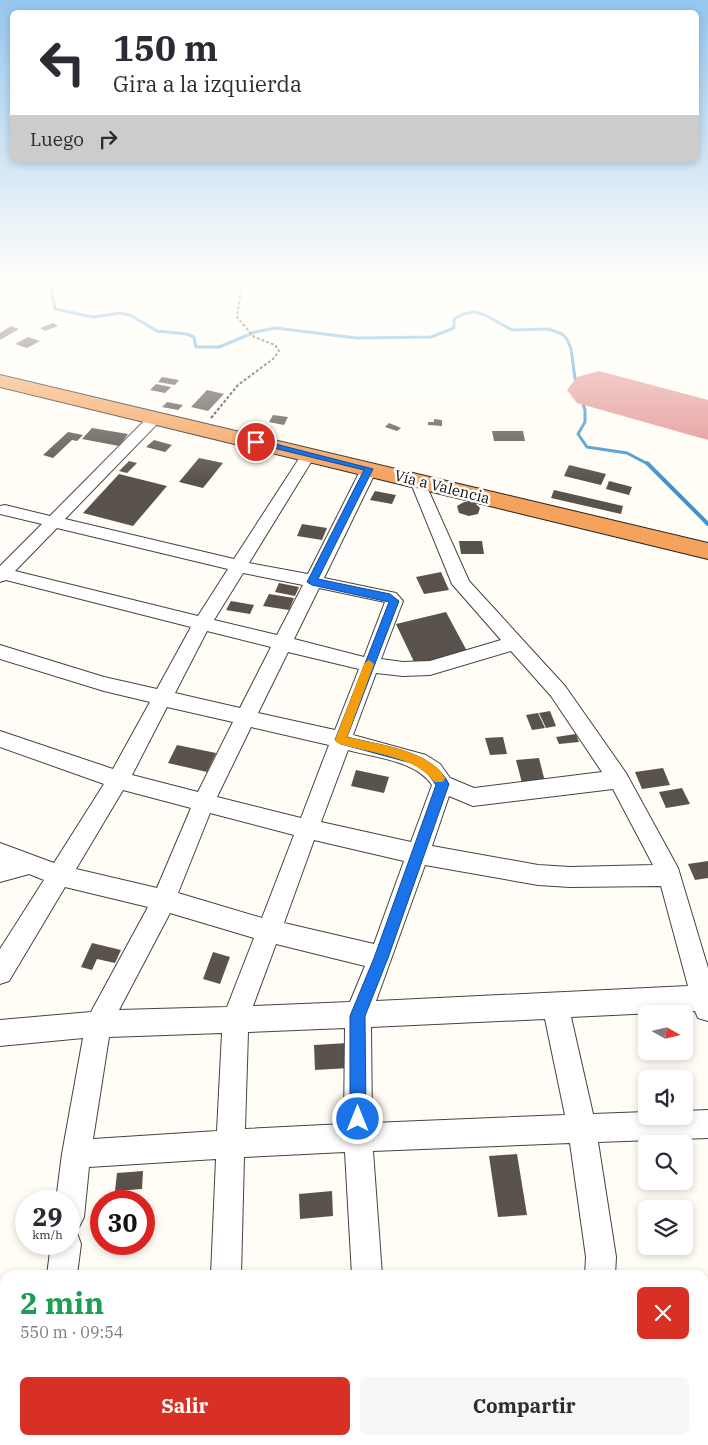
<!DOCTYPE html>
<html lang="es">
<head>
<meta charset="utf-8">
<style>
	body { margin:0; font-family:"IBM Plex Serif",serif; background:#f7f7f7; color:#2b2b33; height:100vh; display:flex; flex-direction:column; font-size:19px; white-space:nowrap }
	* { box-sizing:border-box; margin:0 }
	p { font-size:16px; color:#7c7c81 }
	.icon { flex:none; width:28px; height:28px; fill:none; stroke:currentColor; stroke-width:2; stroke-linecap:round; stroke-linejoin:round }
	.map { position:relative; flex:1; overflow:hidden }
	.details { position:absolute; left:0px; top:1270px; width:709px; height:175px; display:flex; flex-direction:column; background:#fff; border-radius:15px 15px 0 0; box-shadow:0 2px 8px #0003 }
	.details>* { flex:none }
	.hud { position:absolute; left:10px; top:10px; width:689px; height:152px; border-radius:8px; box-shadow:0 2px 8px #0003; background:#fff; color:#2b2b33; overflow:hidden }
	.needle { width:32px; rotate:98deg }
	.fabs { position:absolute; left:638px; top:1005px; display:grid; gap:10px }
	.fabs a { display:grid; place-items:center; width:55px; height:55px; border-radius:8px; background:#fff; box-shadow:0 2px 8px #0003; font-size:25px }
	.speed { position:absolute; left:15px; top:1190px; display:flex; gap:10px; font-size:25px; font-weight:700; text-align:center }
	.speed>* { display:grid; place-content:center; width:65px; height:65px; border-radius:50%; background:#fff; box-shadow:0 2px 8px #0003; line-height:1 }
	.speed small { font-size:12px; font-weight:400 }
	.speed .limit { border:8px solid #d22; background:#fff; color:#111 }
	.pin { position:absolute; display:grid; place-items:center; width:42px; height:42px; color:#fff; margin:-21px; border:2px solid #fff; border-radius:50%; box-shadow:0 1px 5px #0007 }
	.me { position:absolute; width:55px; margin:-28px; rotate:0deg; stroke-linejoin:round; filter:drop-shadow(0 0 4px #0008) }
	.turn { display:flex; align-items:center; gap:18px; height:105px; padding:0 20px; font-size:22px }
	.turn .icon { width:65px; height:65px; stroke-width:2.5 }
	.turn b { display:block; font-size:35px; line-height:42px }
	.then { display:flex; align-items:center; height:48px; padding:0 20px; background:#0003; gap:10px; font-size:19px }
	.round { display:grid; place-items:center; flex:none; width:52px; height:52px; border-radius:8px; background:#f7f7f7 }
	.headline { display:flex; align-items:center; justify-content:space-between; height:85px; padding:0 20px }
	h1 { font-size:30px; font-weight:700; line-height:38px; color:#1e9e55 }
	.cta { display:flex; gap:10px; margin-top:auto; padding:10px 20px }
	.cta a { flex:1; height:58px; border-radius:8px; background:#d93025; color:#fff; font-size:20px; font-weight:700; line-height:58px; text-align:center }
	.cta a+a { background:#f7f7f7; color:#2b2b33 }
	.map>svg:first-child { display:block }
</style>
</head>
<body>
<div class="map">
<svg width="708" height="1445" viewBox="0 0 708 1445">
	<rect width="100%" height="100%" fill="#fffdf5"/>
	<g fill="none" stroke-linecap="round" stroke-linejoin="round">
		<path stroke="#3f96cf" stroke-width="3" d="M32 279 51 288 55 309 93 317 120 313 130 315 157 331 187 334 194 337 196 347H219L255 332 276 328 356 338 431 337 454 328V319L463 314 475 312 485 315 512 330 549 329 562 334 567 339 571 349 575 379 585 410V422L578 434 587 447 627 453 648 464"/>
		<path stroke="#3f96cf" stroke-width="4" d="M647 463 708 524"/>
		<path fill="#e29292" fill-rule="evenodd" d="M599 371 708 400V440L577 403 567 390 577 377Z"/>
	</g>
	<path fill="#5a524d" d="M53 323 58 326 45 331 40 328Z
		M11 326 19 329 0 340V333Z
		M28 337 40 341 27 348 15 344Z
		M162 377 179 380 175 385 158 382Z
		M156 384 171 387 165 393 150 390Z
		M207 390 224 394 208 411 191 407Z
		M167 402 183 405 178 410 162 407Z
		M273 415 288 417 284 425 269 422Z
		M434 419 442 420V426L428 425V422H434Z
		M389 423 401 428 397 431 385 427Z
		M92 428 128 434 119 446 82 439Z
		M492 431H523L525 441H494Z
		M68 432 83 435 77 441 72 440 53 458 43 455Z
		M154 440 172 445 165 452 146 447Z
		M199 458 223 463 203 488 179 482Z
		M129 461 137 463 127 473 119 471Z
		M569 465 606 474 601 485 564 476Z
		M119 474 167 486 133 526 83 513Z
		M609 481 632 487 629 495 606 489Z
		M554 490 623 506 621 514 551 498Z
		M375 491 396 495 392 504 370 500Z
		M464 502H474L480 508 478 514 469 516 459 513 457 506Z
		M302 524 327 528 322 540 297 536Z
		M459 541H482L484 554H461Z
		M441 572 449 590 424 594 416 577Z
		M279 583 299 587 295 596 275 592Z
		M269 594 294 598 289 610 263 606Z
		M231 601 254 605 250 614 226 610Z
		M446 612 468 653 416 666 396 624Z
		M550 711 556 726 546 728 539 713Z
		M538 713 545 728 532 730 526 715Z
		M576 734 579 742 559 744 556 737Z
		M503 737 507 754 490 755 485 738Z
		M177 745 216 753 207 772 168 763Z
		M539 758 545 782 522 783 516 760Z
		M663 768 670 785 642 789 635 772Z
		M356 770 389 777 384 793 351 786Z
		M682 788 690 804 666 808 659 792Z
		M708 861V878L695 880 688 864Z
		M92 943 121 950 115 963 97 959 92 970 81 967Z
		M213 952 230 957 220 984 203 979Z
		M348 1043 349 1068 315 1070 314 1045Z
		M517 1154 527 1215 498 1217 489 1156Z
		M143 1171 142 1189 115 1191 117 1173Z
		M332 1191 333 1216 300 1219 299 1194Z"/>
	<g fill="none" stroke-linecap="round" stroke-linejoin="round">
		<g stroke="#444" stroke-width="2">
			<path id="minor" d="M155 414 160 415 162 418 160 421 65 519 234 559 302 454 304 451H314L316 454 249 563 308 574 361 469 364 466H374L377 469 324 578 396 593 403 601 381 659 403 662 430 661 501 640 452 584 410 481 413 478H423L469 581 565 686 626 773 678 868 708 968V1021L698 1018 695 1011 571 1017 593 1114 646 1112V1116H684V1111L708 1110V1138L598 1142 616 1257 615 1275H585L586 1257 570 1143 373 1151 382 1275H352L345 1152 244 1157 241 1275H211L216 1159 89 1167 84 1217 79 1227 71 1231 77 1233 81 1244 77 1275H47L51 1244H69V1201H56L62 1154 83 1038 0 1046V1020L91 1012 148 907 65 887 9 981 0 984V949L44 880 29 874 0 882V843L54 863 104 784 0 747V731L113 769 150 702 104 691 0 659V645L104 677 157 689 191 627 6 580 0 582V566L42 524 0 514V506L5 505 50 516 150 415ZM57 528 228 569 198 616 15 571ZM243 573 303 585 277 635 214 620ZM319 588 385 602 364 657 294 639ZM207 631 271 647 240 708 175 693ZM511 651 551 696 602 772 474 788 450 778 440 764 426 755 353 735 376 673 403 676 430 675ZM288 652 359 669 335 730 258 713ZM167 707 233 722 198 792 132 775ZM251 727 329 745 301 818 217 797ZM348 750C375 758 415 760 432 785L411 842 321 822ZM613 789 653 865 570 867 538 865 432 846 449 796 473 806ZM123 790 191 808 157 888 76 869ZM210 813 294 835 262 918 178 893ZM314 840 404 861 374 944 284 923ZM425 865 538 885 570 887 661 886 688 986 376 1001ZM170 913 254 938 227 1007 119 1010ZM276 944 365 966 350 1002 253 1006ZM545 1019 565 1115 372 1123 371 1027ZM345 1028 344 1124 245 1129 248 1032ZM222 1033 217 1131 93 1139 109 1037Z
				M25 1440H59L58 1445H24Z
				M202 1440H236V1445H202Z
				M360 1440H394V1445H360Z"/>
		</g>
		<g stroke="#222" stroke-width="2">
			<path id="highway" d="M0 375 708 543V559L0 387Z"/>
		</g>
		<path stroke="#333" stroke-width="2" stroke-dasharray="3 2" stroke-linecap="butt" d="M211 418 238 385 273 359 279 351 275 345 254 337 237 317 241 289 245 279"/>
		<use href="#minor" fill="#fff" fill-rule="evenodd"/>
		<use href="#highway" fill="#f5a25d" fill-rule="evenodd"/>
	</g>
	<linearGradient id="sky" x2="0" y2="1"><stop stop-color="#95c6ee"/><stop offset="0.58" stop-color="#fffefa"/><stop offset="1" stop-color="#fffefa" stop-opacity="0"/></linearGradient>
	<rect width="708" height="481" fill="url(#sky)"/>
	<path fill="#1a73e8" stroke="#114b97" d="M256 439 373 469 318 579 390 594 399 601 347 737C382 746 432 750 449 784L388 958 365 1016 366 1119 363 1124 358 1127 352 1124 350 1119V1016L374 958 436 785 428 774 415 764 341 744 335 740 389 602 312 585 307 582 364 470 253 443 252 442Z"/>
	<path fill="#f59e0b" d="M369 660 374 664 347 737C376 744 430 750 445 778L443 782H434C415 755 367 753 337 743L335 740 364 664Z"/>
	<g text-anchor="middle" stroke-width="5" stroke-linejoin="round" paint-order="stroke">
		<g font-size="15" fill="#111" stroke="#fff">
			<text transform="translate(442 487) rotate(14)" y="5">Vía a Valencia</text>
		</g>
	</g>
</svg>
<div class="fabs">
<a><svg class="needle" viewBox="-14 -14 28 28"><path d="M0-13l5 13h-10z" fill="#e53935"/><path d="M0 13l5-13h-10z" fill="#7c7c81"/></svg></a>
<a><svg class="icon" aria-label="sound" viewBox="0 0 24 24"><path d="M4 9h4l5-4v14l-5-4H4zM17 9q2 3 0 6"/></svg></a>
<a><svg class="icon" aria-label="search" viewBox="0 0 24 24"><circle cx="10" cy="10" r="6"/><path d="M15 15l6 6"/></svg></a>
<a><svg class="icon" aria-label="layers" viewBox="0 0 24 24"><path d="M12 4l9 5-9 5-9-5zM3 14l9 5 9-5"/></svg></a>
</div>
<div class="speed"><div>29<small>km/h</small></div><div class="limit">30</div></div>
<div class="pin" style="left:256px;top:442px;background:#d93025"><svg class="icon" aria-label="arrive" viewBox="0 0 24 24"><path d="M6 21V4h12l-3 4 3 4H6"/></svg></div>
<svg class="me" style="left:358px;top:1119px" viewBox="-20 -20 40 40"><circle r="17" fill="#1a73e8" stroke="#fff" stroke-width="3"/><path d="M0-11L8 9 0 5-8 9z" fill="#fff"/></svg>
<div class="hud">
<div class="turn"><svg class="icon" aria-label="left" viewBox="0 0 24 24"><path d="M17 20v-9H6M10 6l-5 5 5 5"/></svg><div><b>150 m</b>Gira a la izquierda</div></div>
<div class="then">Luego<svg class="icon" aria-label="right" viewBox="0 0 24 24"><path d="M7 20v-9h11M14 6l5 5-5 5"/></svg></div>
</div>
<section class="details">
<div class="headline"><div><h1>2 min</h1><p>550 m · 09:54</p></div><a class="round" style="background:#d93025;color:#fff"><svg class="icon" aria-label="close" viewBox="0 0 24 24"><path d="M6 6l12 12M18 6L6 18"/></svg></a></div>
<div class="cta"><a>Salir</a><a>Compartir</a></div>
</section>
</div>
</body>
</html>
